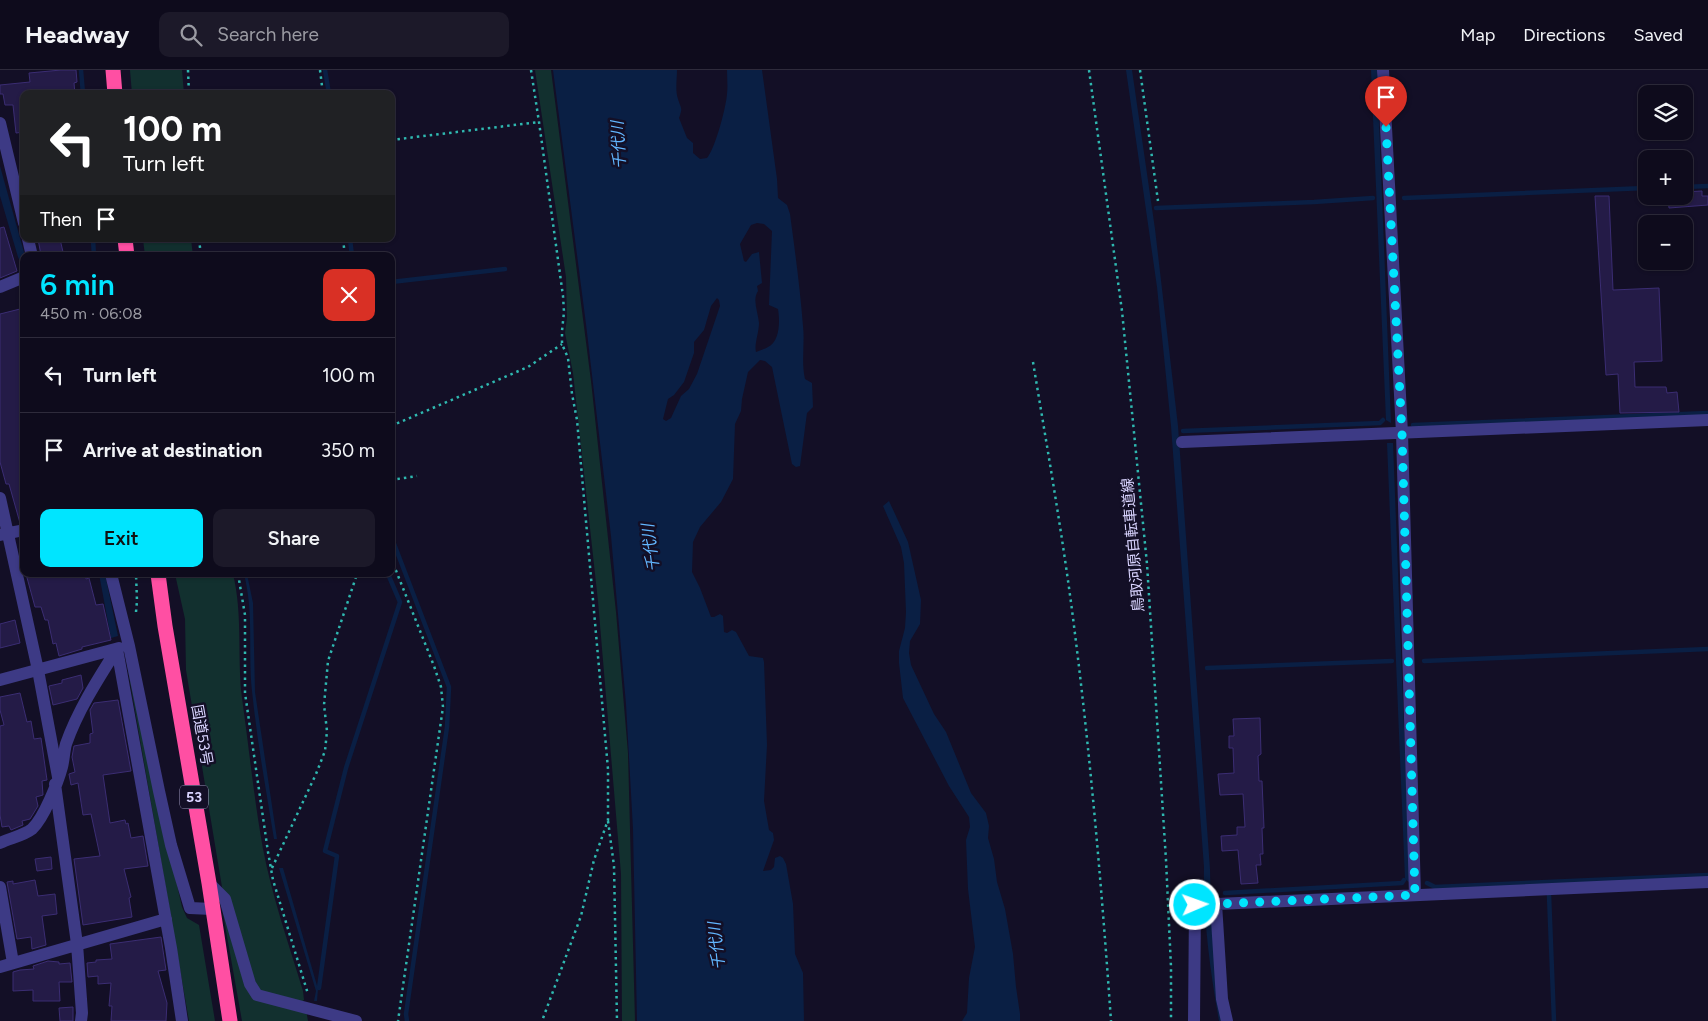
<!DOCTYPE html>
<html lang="en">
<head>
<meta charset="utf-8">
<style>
	body { margin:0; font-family:Figtree,"Noto Sans JP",sans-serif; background:#1c1929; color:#f1f3f6; height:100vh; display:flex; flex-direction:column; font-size:19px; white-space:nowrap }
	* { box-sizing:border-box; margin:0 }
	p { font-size:16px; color:#9b9ba3 }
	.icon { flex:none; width:28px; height:28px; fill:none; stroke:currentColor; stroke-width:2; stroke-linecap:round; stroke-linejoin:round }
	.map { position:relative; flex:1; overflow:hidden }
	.details { position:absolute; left:20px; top:182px; width:375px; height:325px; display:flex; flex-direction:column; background:#0e0b1c; border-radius:10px; box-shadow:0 1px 4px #0004,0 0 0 1px #2e2b3b }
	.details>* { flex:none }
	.banner { position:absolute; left:20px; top:20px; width:375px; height:152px; border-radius:10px; box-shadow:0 1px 4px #0004,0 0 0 1px #2e2b3b; background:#202124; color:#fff; overflow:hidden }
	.fabs { position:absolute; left:1638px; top:15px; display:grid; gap:10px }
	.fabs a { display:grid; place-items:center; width:55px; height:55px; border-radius:10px; background:#0e0b1c; box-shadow:0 1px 4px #0004,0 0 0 1px #2e2b3b; font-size:25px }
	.pin { position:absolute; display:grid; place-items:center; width:42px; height:42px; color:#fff; margin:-51px -21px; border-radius:50% 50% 50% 0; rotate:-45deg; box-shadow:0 0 5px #0007 }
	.pin .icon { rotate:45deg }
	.me { position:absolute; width:55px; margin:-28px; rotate:88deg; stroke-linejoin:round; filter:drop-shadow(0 0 4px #0008) }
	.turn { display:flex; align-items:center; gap:18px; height:105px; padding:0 20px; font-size:22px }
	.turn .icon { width:65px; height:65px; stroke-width:2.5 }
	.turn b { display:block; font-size:35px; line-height:42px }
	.then { display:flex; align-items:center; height:48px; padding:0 20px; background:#0003; gap:10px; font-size:19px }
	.round { display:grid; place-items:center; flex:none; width:52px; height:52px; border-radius:10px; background:#1c1929 }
	.summary { display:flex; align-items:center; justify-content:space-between; height:85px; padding:0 20px }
	h1 { font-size:30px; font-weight:600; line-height:38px; color:#00e5ff }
	.cta { display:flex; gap:10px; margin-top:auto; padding:10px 20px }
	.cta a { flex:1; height:58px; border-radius:10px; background:#00e5ff; color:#111; font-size:20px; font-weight:600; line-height:58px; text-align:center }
	.cta a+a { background:#1c1929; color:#f1f3f6 }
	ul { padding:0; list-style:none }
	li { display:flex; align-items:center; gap:15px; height:75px; padding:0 20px; border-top:1px solid #2e2b3b }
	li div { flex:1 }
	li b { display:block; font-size:19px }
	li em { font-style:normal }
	header { display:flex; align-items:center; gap:30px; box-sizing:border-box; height:70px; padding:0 25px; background:#0e0b1c; border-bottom:1px solid #2e2b3b }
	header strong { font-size:24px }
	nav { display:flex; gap:28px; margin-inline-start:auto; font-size:18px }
	.search { width:350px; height:45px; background:#1c1929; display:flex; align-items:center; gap:12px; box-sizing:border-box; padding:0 18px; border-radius:10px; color:#9b9ba3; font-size:19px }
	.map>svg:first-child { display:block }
</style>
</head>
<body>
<header>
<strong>Headway</strong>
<div class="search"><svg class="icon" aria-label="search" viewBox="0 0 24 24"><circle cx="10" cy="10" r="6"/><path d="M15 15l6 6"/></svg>Search here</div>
<nav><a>Map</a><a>Directions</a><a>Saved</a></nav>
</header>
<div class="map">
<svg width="1708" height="951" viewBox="0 0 1708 951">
	<rect width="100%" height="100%" fill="#130f26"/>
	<path fill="#12302f" d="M130 0H182L184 24H132Z
		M535 0H551L591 311 616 542 628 683 635 951H622L621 804 598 531 573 303 565 263 567 248 566 207Z
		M143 169H191L193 186H145Z
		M175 504H233C243 545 237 587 242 628 249 678 254 729 263 779 272 826 289 875 303 921L304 930 301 932 261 921 255 916 222 817 186 600 185 549Z
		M126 589 182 837 187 848 199 855 215 951H189Z
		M222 838 248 918 306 940 308 951H242Z"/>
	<path fill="#0a1f44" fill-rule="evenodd" d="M553 0H677C677 9 675 21 678 29 681 39 683 37 679 48L687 68 693 73V83L700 89 707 88C715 79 726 38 727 24 728 16 727 8 727 0H762L777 109 778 128 787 135 790 144C795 181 800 218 803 256 805 273 801 292 805 309L812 313 813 337 807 343 800 396 796 397 792 394 772 297 765 291 760 290 748 302 742 329 741 341 735 354 733 409 721 432 700 457 693 472 692 502 700 518 711 547H714L720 544 723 546 724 562 727 563 732 560 736 562 749 586 763 588 764 592 767 675 764 731 769 760 773 763 774 770 763 801 771 800 774 797 775 788 780 786 783 788 786 794 793 834 795 884 803 903 804 951H637L633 759 626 634 611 466 586 254ZM757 153 764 154 772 161 769 235 778 239C780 251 780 271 768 277 765 279 760 280 756 282 754 274 759 263 759 253 758 242 752 230 758 221L757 216 762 213 759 182 752 184 746 192 744 191 740 174 751 155ZM717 228 719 230 720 236 697 304 689 319 681 326 671 348 666 351 663 349 668 329 674 325 684 312 694 283V272L704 260 711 236Z
		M1126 0H1132L1155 159 1178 356 1210 799 1211 846 1223 951H1219C1210 900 1203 848 1204 797L1171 356 1157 217Z
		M1371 0H1377L1391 353 1386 350Z
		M0 96 25 186H24V200L18 187 0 126Z
		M1387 373H1393L1410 813 1405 809Z
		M889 431 908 472 921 530 920 554 910 571 909 583 911 595 934 644 946 662 971 723 986 743 989 756 988 768 994 789 997 812 1005 839 1013 884 1016 917 1020 944V951H962L967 943 969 908 975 877 968 819 966 770 970 757 969 747 949 716 903 628 899 593V581L905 558 906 542 904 493 901 477 883 436Z
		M99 504H105L118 566 111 568Z
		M244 504H247L253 533 255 622 277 769H274C266 720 257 671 252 621 248 582 254 543 244 504Z
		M279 798H283L318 919 317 931H314L316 921Z"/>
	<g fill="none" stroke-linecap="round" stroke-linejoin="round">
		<path stroke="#0a1f44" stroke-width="4.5" d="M81 0 83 24
			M325 0 329 24
			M1684 117 1708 116
			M1404 128 1646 118
			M1156 138 1314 132 1373 128
			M93 169 94 186
			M350 169 352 186
			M391 212 505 199
			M1413 355 1708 343
			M1183 361 1380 353 1383 350
			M391 466 449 617 447 657 406 944 407 951
			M1424 591 1708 579
			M1207 598 1392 591
			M1427 813 1435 817 1708 805
			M1225 823 1402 813 1404 810
			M1549 825 1554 951
			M319 918 337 786 325 781 346 698 400 532 388 504"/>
	</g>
	<path fill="#241b47" stroke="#3b2d73" d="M61 0H76L77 12 74 13 75 24H24V62L16 63 13 35H5L3 24H0V15L30 12 29 3Z
		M1702 121V126H1708V135L1669 138 1668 126H1684V122Z
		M1595 126H1609L1613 220 1659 218 1662 291 1634 292 1635 317H1666L1667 323 1677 322 1679 342 1620 343 1618 304 1606 305Z
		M4 157 17 201 0 208V158Z
		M38 169H60L63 182 41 185Z
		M24 238V452L20 453 9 414H6L0 392V244Z
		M26 504H85L86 509 89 508 96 535 103 534 111 570 82 577V579L59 586 56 573 53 574 48 550H45L41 537H35Z
		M15 550 20 573 0 578V554Z
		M81 605 83 618 77 629 53 635 49 616 62 613V610Z
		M20 623 27 652 31 651 34 669 41 668 47 710 42 711 43 725 36 727 38 736 30 749 22 751 23 755 11 760 9 756 2 757 0 745V656L4 655 0 640V627Z
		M118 630 131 701 103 705 110 753 125 750 126 754 128 753 131 768 143 766 148 796 124 799 131 827 129 828 132 847 83 855 74 789 100 786 91 744 83 745 78 713 71 715 69 704 75 702 72 687 74 676 90 673V664L93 663 90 640 94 633Z
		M1260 648 1261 684 1258 686 1259 711H1262L1264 758H1262L1263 784H1260L1261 795H1256L1258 813 1241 814 1238 780 1222 781 1221 766 1237 765V757H1245L1243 724 1220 725 1218 704 1234 703 1233 678H1229V666H1234L1233 649Z
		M51 787 52 799 37 801 35 789Z
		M35 810 38 826 55 824 57 844 42 846 46 875 32 879 31 867 17 869 7 812 13 811V814Z
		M161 867 166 900 158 901 167 933 166 951H111L112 936H109L111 913 98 914V906L88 907 87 893 96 892V890L112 889 110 874Z
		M48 891 59 892V894L70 893 72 912H59L60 931H33V920L13 921V902L20 900 34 899 33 896Z
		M73 937V951H60L59 938Z"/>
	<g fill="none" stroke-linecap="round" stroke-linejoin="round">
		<path stroke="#2fb8b0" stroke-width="2.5" stroke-dasharray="2.5 4" stroke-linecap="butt" d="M188 0 189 24
			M320 0 323 24
			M531 0 539 52 563 226 564 242 562 261V274L568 288 572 324 577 350 608 699V750L594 790 581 846 542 951
			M1089 0 1122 241 1147 494 1166 790 1171 897V951
			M1140 0 1158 131
			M391 70 539 52
			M199 169 201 186
			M343 169 345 186
			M1033 292C1048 383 1064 473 1075 564 1091 692 1102 822 1111 951
			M391 356 528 297 562 274
			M391 410 417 406
			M391 488 434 596 441 617 443 637 398 951
			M238 504 245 545V623L268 782 273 810 308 924
			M136 542 137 531 136 504
			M608 751 614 796 617 951
			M272 798 316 704 325 681 327 661 324 635 328 591 357 504"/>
		<path stroke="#3d3a85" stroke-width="12" d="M1383 0 1402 363 1415 825
			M0 53 24 153
			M28 169 32 186
			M0 217 24 207
			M1182 372 1708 350
			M0 428 38 600 58 707
			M0 465 24 460
			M111 504 129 576 159 721 171 775 190 838 212 839
			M117 579 171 878 182 951
			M0 610 119 578
			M55 714 77 874 82 943 81 951
			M0 773C10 768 23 766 32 759 44 748 58 712 62 697 64 689 64 681 66 674 78 640 98 609 117 579
			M209 813 225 829 250 914 257 925 356 951
			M0 817 13 893
			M1216 834 1222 929 1227 951
			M0 897 166 849
			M1194 951 1195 835 1708 812"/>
		<path stroke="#ff4fa3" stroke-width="15" d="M113 0 115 24
			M125 169 127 186
			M158 504 165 556 209 813 230 951"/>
	</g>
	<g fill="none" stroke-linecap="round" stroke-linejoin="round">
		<path stroke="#00e5ff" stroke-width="9" stroke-dasharray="0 16.2" d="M1195 835 1415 825 1402 363 1386 57"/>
	</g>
	<g text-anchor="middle" stroke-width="5" stroke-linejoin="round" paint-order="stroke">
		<rect fill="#130f26" stroke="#9e99be" stroke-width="1" x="180" y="715.5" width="28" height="23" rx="4"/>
		<g font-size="14" font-weight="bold" fill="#d9d4ff">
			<text x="194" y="732">53</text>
		</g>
		<g font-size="15" fill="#d9d4ff" stroke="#130f26">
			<text transform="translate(1133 475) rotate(-95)" y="5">鳥取河原自転車道線</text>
			<text transform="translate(202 665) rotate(80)" y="5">国道53号</text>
		</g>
		<g font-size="16" font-style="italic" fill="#62b6ff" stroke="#130f26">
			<text transform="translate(618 75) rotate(-93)" y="6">千代川</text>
			<text transform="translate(650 478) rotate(-97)" y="6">千代川</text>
			<text transform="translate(716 876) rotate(-96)" y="6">千代川</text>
		</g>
	</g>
</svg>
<div class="fabs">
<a><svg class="icon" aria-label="layers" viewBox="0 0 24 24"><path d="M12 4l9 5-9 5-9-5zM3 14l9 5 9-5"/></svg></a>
<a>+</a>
<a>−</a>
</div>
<div class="pin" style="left:1386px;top:57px;background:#d93025"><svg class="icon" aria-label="arrive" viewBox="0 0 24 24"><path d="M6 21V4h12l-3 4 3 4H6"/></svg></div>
<svg class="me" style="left:1195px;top:835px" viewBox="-20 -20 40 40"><circle r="17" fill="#00e5ff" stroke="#fff" stroke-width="3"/><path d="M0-11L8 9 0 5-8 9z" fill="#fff"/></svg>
<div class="banner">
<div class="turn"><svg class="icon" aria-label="left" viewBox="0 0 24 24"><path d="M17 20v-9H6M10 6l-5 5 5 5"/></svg><div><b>100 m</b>Turn left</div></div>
<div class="then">Then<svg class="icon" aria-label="arrive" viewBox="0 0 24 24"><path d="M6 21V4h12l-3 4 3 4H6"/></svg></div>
</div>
<section class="details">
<div class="summary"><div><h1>6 min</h1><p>450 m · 06:08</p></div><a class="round" style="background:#d93025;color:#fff"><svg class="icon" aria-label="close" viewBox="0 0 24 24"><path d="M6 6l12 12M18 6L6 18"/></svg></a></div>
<ul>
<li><svg class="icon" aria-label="left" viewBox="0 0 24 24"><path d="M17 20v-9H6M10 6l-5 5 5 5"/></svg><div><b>Turn left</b></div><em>100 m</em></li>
<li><svg class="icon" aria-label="arrive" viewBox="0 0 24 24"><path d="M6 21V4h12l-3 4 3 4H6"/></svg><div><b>Arrive at destination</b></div><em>350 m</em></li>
</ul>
<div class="cta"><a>Exit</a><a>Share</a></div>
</section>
</div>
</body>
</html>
